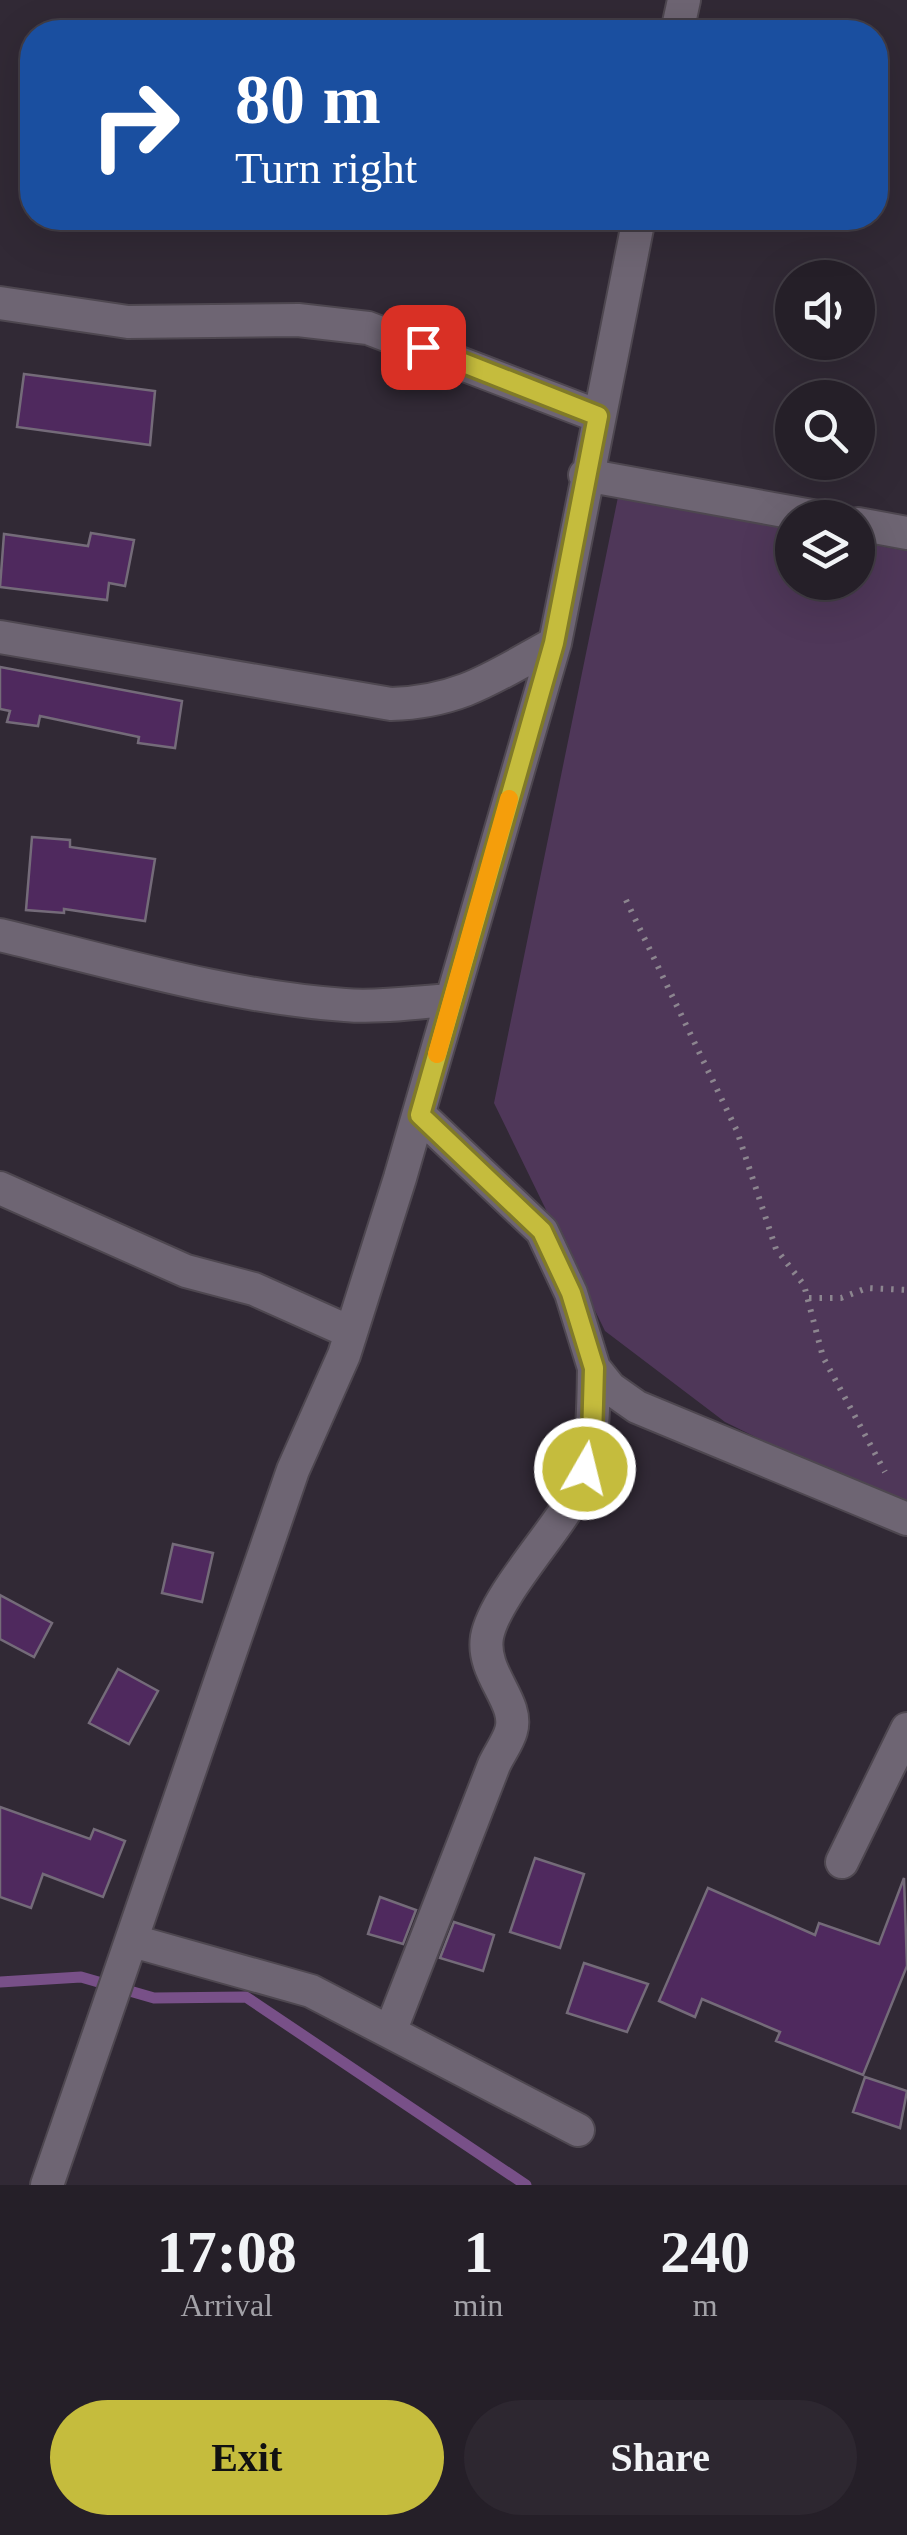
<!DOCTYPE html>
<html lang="en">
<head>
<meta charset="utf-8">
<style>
	body { margin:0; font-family:"Times New Roman",serif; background:#2d2730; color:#f1f3f6; height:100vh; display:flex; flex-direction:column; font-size:38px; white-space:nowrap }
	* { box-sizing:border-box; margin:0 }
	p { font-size:32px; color:#a3a2a8 }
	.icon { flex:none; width:55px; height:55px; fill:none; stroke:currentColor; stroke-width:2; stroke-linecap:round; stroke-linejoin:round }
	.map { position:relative; height:2185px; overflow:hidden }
	.panel { display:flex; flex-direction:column; background:#251f28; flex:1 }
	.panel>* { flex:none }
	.guide { position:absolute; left:20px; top:20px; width:868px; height:210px; border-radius:40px; box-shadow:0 10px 40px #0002,0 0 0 2px #423d45; background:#1a4fa0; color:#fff; overflow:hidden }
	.fabs { position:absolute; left:775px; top:260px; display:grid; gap:20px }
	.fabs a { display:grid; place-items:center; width:100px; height:100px; border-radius:50%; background:#251f28; box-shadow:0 10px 40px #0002,0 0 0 2px #423d45; font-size:50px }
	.pin { position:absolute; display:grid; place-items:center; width:85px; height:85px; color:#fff; margin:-42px; border-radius:20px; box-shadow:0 5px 15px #0006 }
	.me { position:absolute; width:110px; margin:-55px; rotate:8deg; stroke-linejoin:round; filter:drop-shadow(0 0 8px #0008) }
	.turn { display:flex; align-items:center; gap:35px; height:210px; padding:0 50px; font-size:45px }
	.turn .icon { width:130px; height:130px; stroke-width:2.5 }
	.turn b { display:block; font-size:70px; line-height:85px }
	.eta { display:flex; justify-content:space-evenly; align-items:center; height:170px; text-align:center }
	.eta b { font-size:60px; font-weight:600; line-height:70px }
	.action { display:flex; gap:20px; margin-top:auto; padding:20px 50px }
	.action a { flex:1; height:115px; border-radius:60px; background:#c5bc3d; color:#111; font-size:40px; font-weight:600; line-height:115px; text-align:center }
	.action a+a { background:#2d2730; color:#f1f3f6 }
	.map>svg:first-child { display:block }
</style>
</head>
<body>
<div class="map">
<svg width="907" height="2185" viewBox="0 0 907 2185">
	<rect width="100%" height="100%" fill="#312935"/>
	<path fill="#4f3759" d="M618 497 792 529V582H858V542L907 551V1512L725 1422 605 1331 494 1103Z"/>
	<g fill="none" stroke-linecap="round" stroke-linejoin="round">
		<path stroke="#785088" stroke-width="11" d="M0 1982 81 1977 154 1998 246 1997 526 2185"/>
	</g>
	<path fill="#4f295e" stroke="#746b79" stroke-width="2.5" d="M24 374 155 391 150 445 17 427Z
		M91 533 134 540 125 586 109 583 107 600 0 587 4 534 88 546Z
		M0 667 182 701 175 748 138 743 139 737 40 716 38 726 7 722 10 711 0 709Z
		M32 837 70 840V847L155 859 145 921 64 909V913L26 910Z
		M173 1544 213 1553 202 1602 162 1593Z
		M0 1595 52 1623 34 1657 0 1639Z
		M118 1669 158 1691 129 1744 89 1723Z
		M0 1807 90 1839 94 1829 125 1841 103 1897 43 1874 31 1908 0 1897Z
		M535 1858 584 1874 560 1948 510 1932Z
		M904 1878 907 1966 863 2075 776 2041 780 2032 702 1999 695 2017 659 2001 708 1888 815 1935 819 1923 879 1944Z
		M380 1897 416 1910 403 1944 368 1934Z
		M454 1922 494 1935 483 1971 440 1958Z
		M584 1963 648 1984 627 2032 567 2013Z
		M865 2077 907 2091 900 2128 853 2112Z"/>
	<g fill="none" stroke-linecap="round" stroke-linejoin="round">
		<g stroke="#4e4750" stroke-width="36">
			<path id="minor" d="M677 32 684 0
				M0 303 128 322 298 320 368 328 598 416
				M585 475 823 518
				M858 524 907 533
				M0 637 391 704C461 702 495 676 555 643
				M0 935C113 962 228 997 345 1005 379 1008 417 1002 451 1000
				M420 1115 542 1231 571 1293 594 1368 610 1388 637 1407 907 1519
				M0 1188 186 1271 254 1289 350 1332
				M842 1862 907 1729
				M133 1941 311 1991 578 2130
				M390 2032 494 1765C499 1754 508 1742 511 1731 520 1702 481 1674 487 1637 494 1599 550 1538 571 1502 595 1461 593 1413 594 1368
				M47 2185 293 1470 344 1355 400 1178 555 643 639 218"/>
		</g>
		<path stroke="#8c858f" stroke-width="6" stroke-dasharray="2.5 8" stroke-linecap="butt" d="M626 900 737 1131 776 1249 804 1285 823 1357 885 1472
			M809 1298H841L867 1288 907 1290"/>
		<use href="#minor" stroke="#6e6573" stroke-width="32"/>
	</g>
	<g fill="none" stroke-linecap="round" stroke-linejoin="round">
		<g stroke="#807a28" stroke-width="25">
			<path id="route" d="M423 347 598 416 554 643 420 1115 542 1231 571 1293 594 1368 592 1439 585 1469"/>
		</g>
		<use href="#route" stroke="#c5bc3d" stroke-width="18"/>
		<path stroke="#f59e0b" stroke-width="18" d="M437 1054 509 799"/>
	</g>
</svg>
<div class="fabs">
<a><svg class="icon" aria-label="sound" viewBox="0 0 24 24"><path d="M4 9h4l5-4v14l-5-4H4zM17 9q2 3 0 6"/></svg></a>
<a><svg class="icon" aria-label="search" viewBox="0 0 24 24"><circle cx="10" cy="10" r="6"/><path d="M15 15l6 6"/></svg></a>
<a><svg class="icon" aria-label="layers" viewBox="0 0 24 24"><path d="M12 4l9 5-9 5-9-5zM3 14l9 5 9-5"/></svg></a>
</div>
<div class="pin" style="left:423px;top:347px;background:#d93025"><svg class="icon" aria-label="arrive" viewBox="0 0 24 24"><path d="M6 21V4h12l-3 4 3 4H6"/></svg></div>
<svg class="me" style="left:585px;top:1469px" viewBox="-20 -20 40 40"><circle r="17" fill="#c5bc3d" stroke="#fff" stroke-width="3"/><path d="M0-11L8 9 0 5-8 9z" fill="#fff"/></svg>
<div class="guide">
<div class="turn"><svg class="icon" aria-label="right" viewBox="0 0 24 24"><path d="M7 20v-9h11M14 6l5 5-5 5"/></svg><div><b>80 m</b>Turn right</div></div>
</div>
</div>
<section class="panel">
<div class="eta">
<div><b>17:08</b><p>Arrival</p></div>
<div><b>1</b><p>min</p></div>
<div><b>240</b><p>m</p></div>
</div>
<div class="action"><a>Exit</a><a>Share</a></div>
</section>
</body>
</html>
